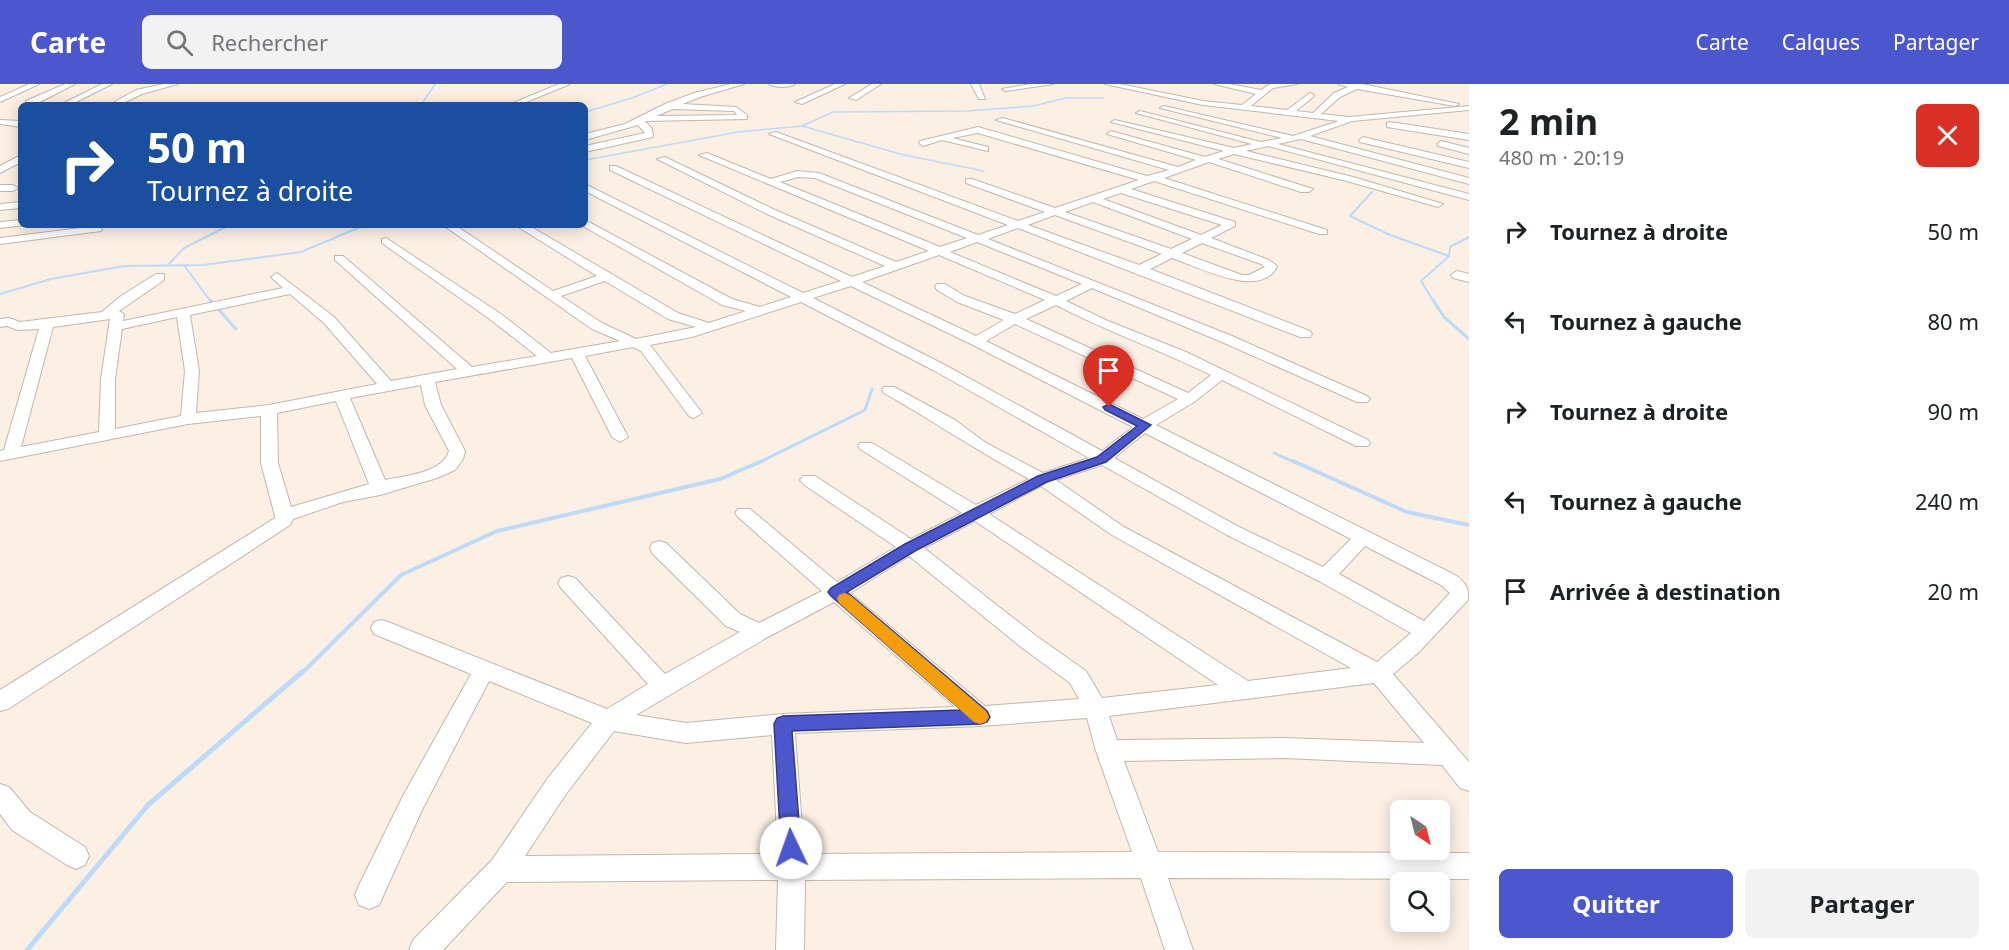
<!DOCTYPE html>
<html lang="fr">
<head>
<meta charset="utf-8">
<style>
	body { margin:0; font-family:"Noto Sans",sans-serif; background:#f2f2f2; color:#202124; height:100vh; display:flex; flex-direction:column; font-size:22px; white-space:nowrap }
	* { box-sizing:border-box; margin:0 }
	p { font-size:20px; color:#757577 }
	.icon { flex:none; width:33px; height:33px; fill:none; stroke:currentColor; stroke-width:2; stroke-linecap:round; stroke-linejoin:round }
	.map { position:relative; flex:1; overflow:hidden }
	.sheet { display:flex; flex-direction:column; background:#fff; width:540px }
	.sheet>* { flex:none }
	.banner { position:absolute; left:18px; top:18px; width:570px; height:126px; border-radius:9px; box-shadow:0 3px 15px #0003; background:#1a4fa0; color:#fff; overflow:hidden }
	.needle { width:39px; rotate:145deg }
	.fabs { position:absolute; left:1390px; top:716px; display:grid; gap:12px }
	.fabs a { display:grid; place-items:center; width:60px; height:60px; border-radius:9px; background:#fff; box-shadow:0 3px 15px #0003; font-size:30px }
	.pin { position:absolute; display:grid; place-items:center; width:51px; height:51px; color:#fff; margin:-62px -26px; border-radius:50% 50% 50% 0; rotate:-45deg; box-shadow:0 0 6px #0007 }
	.pin .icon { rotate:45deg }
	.me { position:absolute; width:66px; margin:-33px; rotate:357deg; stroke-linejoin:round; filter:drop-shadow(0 0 4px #0008) }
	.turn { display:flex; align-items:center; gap:21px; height:126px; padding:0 30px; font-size:27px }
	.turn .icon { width:78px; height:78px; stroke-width:2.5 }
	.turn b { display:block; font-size:42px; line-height:51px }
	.round { display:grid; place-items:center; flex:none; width:63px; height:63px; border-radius:9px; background:#f2f2f2 }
	.head { display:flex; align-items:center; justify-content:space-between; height:102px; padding:0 30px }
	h1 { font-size:36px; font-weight:700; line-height:45px }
	.cta { display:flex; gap:12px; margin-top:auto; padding:12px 30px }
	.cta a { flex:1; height:69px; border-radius:9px; background:#4d57cd; color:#fff; font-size:24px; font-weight:700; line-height:69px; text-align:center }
	.cta a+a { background:#f2f2f2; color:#202124 }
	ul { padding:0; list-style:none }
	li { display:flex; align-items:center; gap:18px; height:90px; padding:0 30px }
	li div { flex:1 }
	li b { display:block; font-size:22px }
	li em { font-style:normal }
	header { display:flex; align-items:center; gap:36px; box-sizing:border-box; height:84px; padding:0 30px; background:#4d57cd; color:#fff }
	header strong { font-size:28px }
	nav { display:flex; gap:33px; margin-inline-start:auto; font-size:21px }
	.search { width:420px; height:54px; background:#f2f2f2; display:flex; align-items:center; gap:15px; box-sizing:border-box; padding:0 21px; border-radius:9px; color:#757577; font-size:22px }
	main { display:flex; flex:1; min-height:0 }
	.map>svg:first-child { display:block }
</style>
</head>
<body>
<header>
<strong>Carte</strong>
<div class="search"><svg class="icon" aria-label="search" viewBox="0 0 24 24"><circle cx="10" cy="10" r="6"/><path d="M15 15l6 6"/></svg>Rechercher</div>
<nav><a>Carte</a><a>Calques</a><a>Partager</a></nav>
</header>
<main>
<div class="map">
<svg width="1469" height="866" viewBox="0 0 1469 866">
	<rect width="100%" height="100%" fill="#fcf0e5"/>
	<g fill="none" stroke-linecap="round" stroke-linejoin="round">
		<path stroke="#bedaf8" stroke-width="1.5" d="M421 21 435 0
			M585 28 632 14 667 0
			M802 42 904 71 984 87
			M585 76 738 48 802 42 833 28 967 27 1033 22 1066 14H1104"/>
		<path stroke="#bedaf8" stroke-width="2" d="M1372 108 1350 132 1390 151 1449 172
			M184 181 211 218
			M167 182 184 164 230 141
			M0 210 51 195 124 182 203 181 301 168 365 141
			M1434 218 1421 197 1449 172 1450 163 1469 153"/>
		<path stroke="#bedaf8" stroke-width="3" d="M210 216 236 245
			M1433 216 1444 233 1469 255
			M1274 369 1296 379
			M758 379 865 326 872 305"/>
		<path stroke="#bedaf8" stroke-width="4" d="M1293 377 1407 428 1469 441
			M301 590 401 491 497 447 720 395 762 377"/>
		<path stroke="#bedaf8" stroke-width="5" d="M27 866 148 721 302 588"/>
		<g stroke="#c2b7ac" stroke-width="2">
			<path id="minor" d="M29 0H39L0 18V13Z
				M65 0H75L34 21H26V17Z
				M102 0H112L70 21H60Z
				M164 0H178L142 10 119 21H109L136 6Z
				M559 0H570L519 21H508Z
				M731 0H744L700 13 683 20 736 23 747 31V35L645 37 652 45 653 53 585 68V62L645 49 638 41 585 56V50L625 40 665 20 694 9ZM673 25 734 27 737 31 656 32Z
				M769 0H795C789 4 775 4 769 0Z
				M835 0H845L802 20 795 18Z
				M872 0H881L856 16 849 14Z
				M971 0H979L985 15H979Z
				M1030 0H1053L1006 7 1002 5Z
				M1105 0H1120L1203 17 1242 21 1256 10 1214 0H1229L1261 6 1270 0H1297L1273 4 1251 22 1287 26 1310 9 1314 11 1313 13 1296 27 1313 29 1334 9 1348 3 1338 0H1362L1459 20 1455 22 1357 5 1340 13 1321 30 1349 33 1469 22V26L1352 37 1310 52 1469 94V100L1301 55 1278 60 1469 110V116L1268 62 1246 67 1353 93 1443 120 1438 123 1347 97 1234 70 1218 75 1313 105 1309 108H1301L1209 78 1164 94 1327 146V150H1319L1154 97 1131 105 1235 138V142L1211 154 1269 176 1277 182C1262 217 1197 182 1172 174L1150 185 1310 247 1312 250 1310 253H1300L1018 144 988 155 1232 252 1367 312 1370 315 1367 318H1357L1222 258 1092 204 1066 217 1108 237 1186 268 1368 356 1370 359 1368 362H1356L1222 296 1194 318 1156 341 1455 491C1465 498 1469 503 1468 516L1418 569 1393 590 1469 678V707L1460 704 1442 681 1284 674 1124 677 1158 768 1469 769V795L1168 794 1193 866H1165L1141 794 805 796 804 866H776L778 796 507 798 443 866H409L413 856 492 776 548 694 592 639 489 597 422 726 379 821 369 825 359 821 355 811 359 801 404 710 471 590 374 550 371 544 374 538 381 536 388 538 607 625 648 600 561 504 558 499 561 494 568 492 575 494 665 590 740 548 726 542 652 469 650 464 652 459 659 457 666 459 740 530 759 539 822 507 738 433 735 429 738 425H750L837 498 896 463 803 400 800 396 803 392H815L911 455 962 429 860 365 858 362 860 359H872L976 421 1029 395C979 368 933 337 884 309L882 306 884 303H894L955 336 986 359 1043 389 1089 374 933 286 801 218 692 253 650 261 702 329 694 334 689 332 641 267 633 263 585 272 628 353 620 358 612 353 572 274 435 298 441 321 465 367 463 375 455 386 437 394 380 411 343 418 293 435 290 441 8 625 0 627V606L275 434V432L261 379V332L188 340 0 377V367L4 366 39 245 18 246 7 242 0 243V235L9 234 20 238 102 228 121 212 156 190H164V196L119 227 124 230 123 237 283 204 271 193 277 189 334 233 391 297 457 285 335 176V172H343L472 283 537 272 491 236 382 159V155L386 154 501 230 551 269 620 257 592 245 443 141H455L553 207 597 192 515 141H528L678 229 709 239 746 227 722 221 581 141H585V136L732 215 760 223 791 213 585 107V100L803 209 841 197 610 86V82H616L852 193 885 182 767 130 657 75 665 73 775 126 896 178 929 167 699 71 707 69 771 95 797 87 819 89 978 151 1008 141 769 50 776 48 1018 137 1045 128 966 99V95H972L1055 124 1139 96 978 49 952 54 988 63V67L942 56 923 62 919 59 920 57 978 43 1147 92 1169 86 996 36 1003 34 1178 83 1196 76 1107 50 1111 47 1205 73 1224 67 1111 38 1115 36 1234 64 1252 60 1136 29 1140 27 1261 58 1282 54 1160 24 1164 22 1293 52 1339 37 1203 21ZM798 93 815 94 967 154 940 163 780 98ZM1121 109 1222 141 1201 151 1103 115ZM1093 118 1192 155 1171 165 1065 128ZM1055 131 1162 170 1139 181 1028 141ZM977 158 1082 200 1056 212 950 168ZM1202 159 1261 180 1265 183 1249 191H1242L1182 169ZM939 171 1045 216 1015 230 965 212 945 200H937L935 203 937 206 957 218 1004 236 976 252 862 198ZM605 197 668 235 696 243 636 255 602 239 561 212ZM851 202 971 260 1133 343 1102 367 943 280 813 214ZM290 210 324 239 377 300 269 321 196 329 199 287 190 231ZM1056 221C1106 247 1160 266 1211 291L1188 309 1026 235ZM177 233 185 287 181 332 115 345V295L122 245ZM110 235 101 295 99 348 21 363 53 243ZM1015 240 1178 315 1143 335 986 257ZM421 301 425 321 449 367C443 389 404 392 385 396L350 314ZM336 317 369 400 291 423 278 379 277 329ZM1145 349 1351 455 1323 483 1239 443 1114 374ZM1102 381 1227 451 1319 497 1411 549 1377 578 1124 443 1056 396ZM1041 402 1112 451 1351 584 1248 597 989 430ZM975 437 1218 601 1102 614 1086 587 1035 551 924 464ZM1365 462 1441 501 1450 509 1424 537 1339 490ZM909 472 1021 563 1070 599 1079 615 985 622 850 509ZM834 518 955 623 783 630 686 639 636 631 766 554ZM1374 599 1424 659 1284 654 1117 656 1109 632ZM1087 634 1096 667 1132 768 804 770 795 649 981 642ZM614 647 686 659 772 651 778 770 525 772 566 710Z
				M0 36 21 37V43L0 40Z
				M1390 38 1469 50V56L1387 43V39Z
				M1363 53 1469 78V84L1360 58 1359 56Z
				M1441 57 1469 64V70L1438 62 1437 60Z
				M21 71V78L0 89V82Z
				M0 101H13L18 104 13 107H0Z
				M21 118V124L0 126V120Z
				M21 136V141H25L0 144V138Z
				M97 142 102 145 101 147 0 160V154Z
				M1457 187 1469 190V198L1453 194 1451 191Z
				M0 700 9 703 30 728 85 763 89 772 85 781 76 785 67 781 12 746 0 730Z"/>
		</g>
		<use href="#minor" fill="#fff" fill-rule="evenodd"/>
	</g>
	<path fill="#4d57cd" stroke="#323985" stroke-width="1.5" d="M1109 320 1151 341 1106 378 1047 398 915 467 847 508 987 627 990 633 987 638 981 640 792 647 801 764 798 771 791 774 784 771 781 764 774 640 777 634 783 632 961 626 831 512 828 508 831 504 905 460 1038 392 1097 373 1137 342 1105 326 1103 323Z"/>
	<path fill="#f59e0b" d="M844 509 850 511 986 627 989 633 986 638 980 640 974 638 839 519 837 515 839 511Z"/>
</svg>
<div class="fabs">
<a><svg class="needle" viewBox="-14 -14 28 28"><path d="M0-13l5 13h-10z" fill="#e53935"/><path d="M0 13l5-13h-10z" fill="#757577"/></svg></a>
<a><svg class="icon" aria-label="search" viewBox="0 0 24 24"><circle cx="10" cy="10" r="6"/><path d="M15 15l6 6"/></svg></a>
</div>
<div class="pin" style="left:1109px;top:323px;background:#d93025"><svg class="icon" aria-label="arrive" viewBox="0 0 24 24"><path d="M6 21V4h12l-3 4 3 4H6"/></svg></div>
<svg class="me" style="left:791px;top:764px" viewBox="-20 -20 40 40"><circle r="19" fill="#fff"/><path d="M0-13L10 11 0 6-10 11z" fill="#4d57cd"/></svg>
<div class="banner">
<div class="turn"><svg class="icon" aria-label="right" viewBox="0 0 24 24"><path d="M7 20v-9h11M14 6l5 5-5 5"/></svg><div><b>50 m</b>Tournez à droite</div></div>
</div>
</div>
<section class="sheet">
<div class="head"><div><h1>2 min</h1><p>480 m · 20:19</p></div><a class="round" style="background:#d93025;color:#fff"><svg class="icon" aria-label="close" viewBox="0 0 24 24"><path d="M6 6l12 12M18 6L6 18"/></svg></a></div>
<ul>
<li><svg class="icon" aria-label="right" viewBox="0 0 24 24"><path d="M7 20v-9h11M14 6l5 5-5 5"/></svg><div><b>Tournez à droite</b></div><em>50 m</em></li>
<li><svg class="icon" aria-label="left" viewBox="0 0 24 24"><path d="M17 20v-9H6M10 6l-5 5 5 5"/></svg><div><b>Tournez à gauche</b></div><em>80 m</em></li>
<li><svg class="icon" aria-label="right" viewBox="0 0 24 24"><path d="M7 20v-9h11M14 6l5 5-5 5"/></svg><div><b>Tournez à droite</b></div><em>90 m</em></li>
<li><svg class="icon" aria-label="left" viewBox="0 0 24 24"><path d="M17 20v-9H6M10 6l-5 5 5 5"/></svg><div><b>Tournez à gauche</b></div><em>240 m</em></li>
<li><svg class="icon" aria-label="arrive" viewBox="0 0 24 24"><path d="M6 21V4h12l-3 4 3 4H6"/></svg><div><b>Arrivée à destination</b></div><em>20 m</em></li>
</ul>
<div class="cta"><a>Quitter</a><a>Partager</a></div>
</section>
</main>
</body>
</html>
